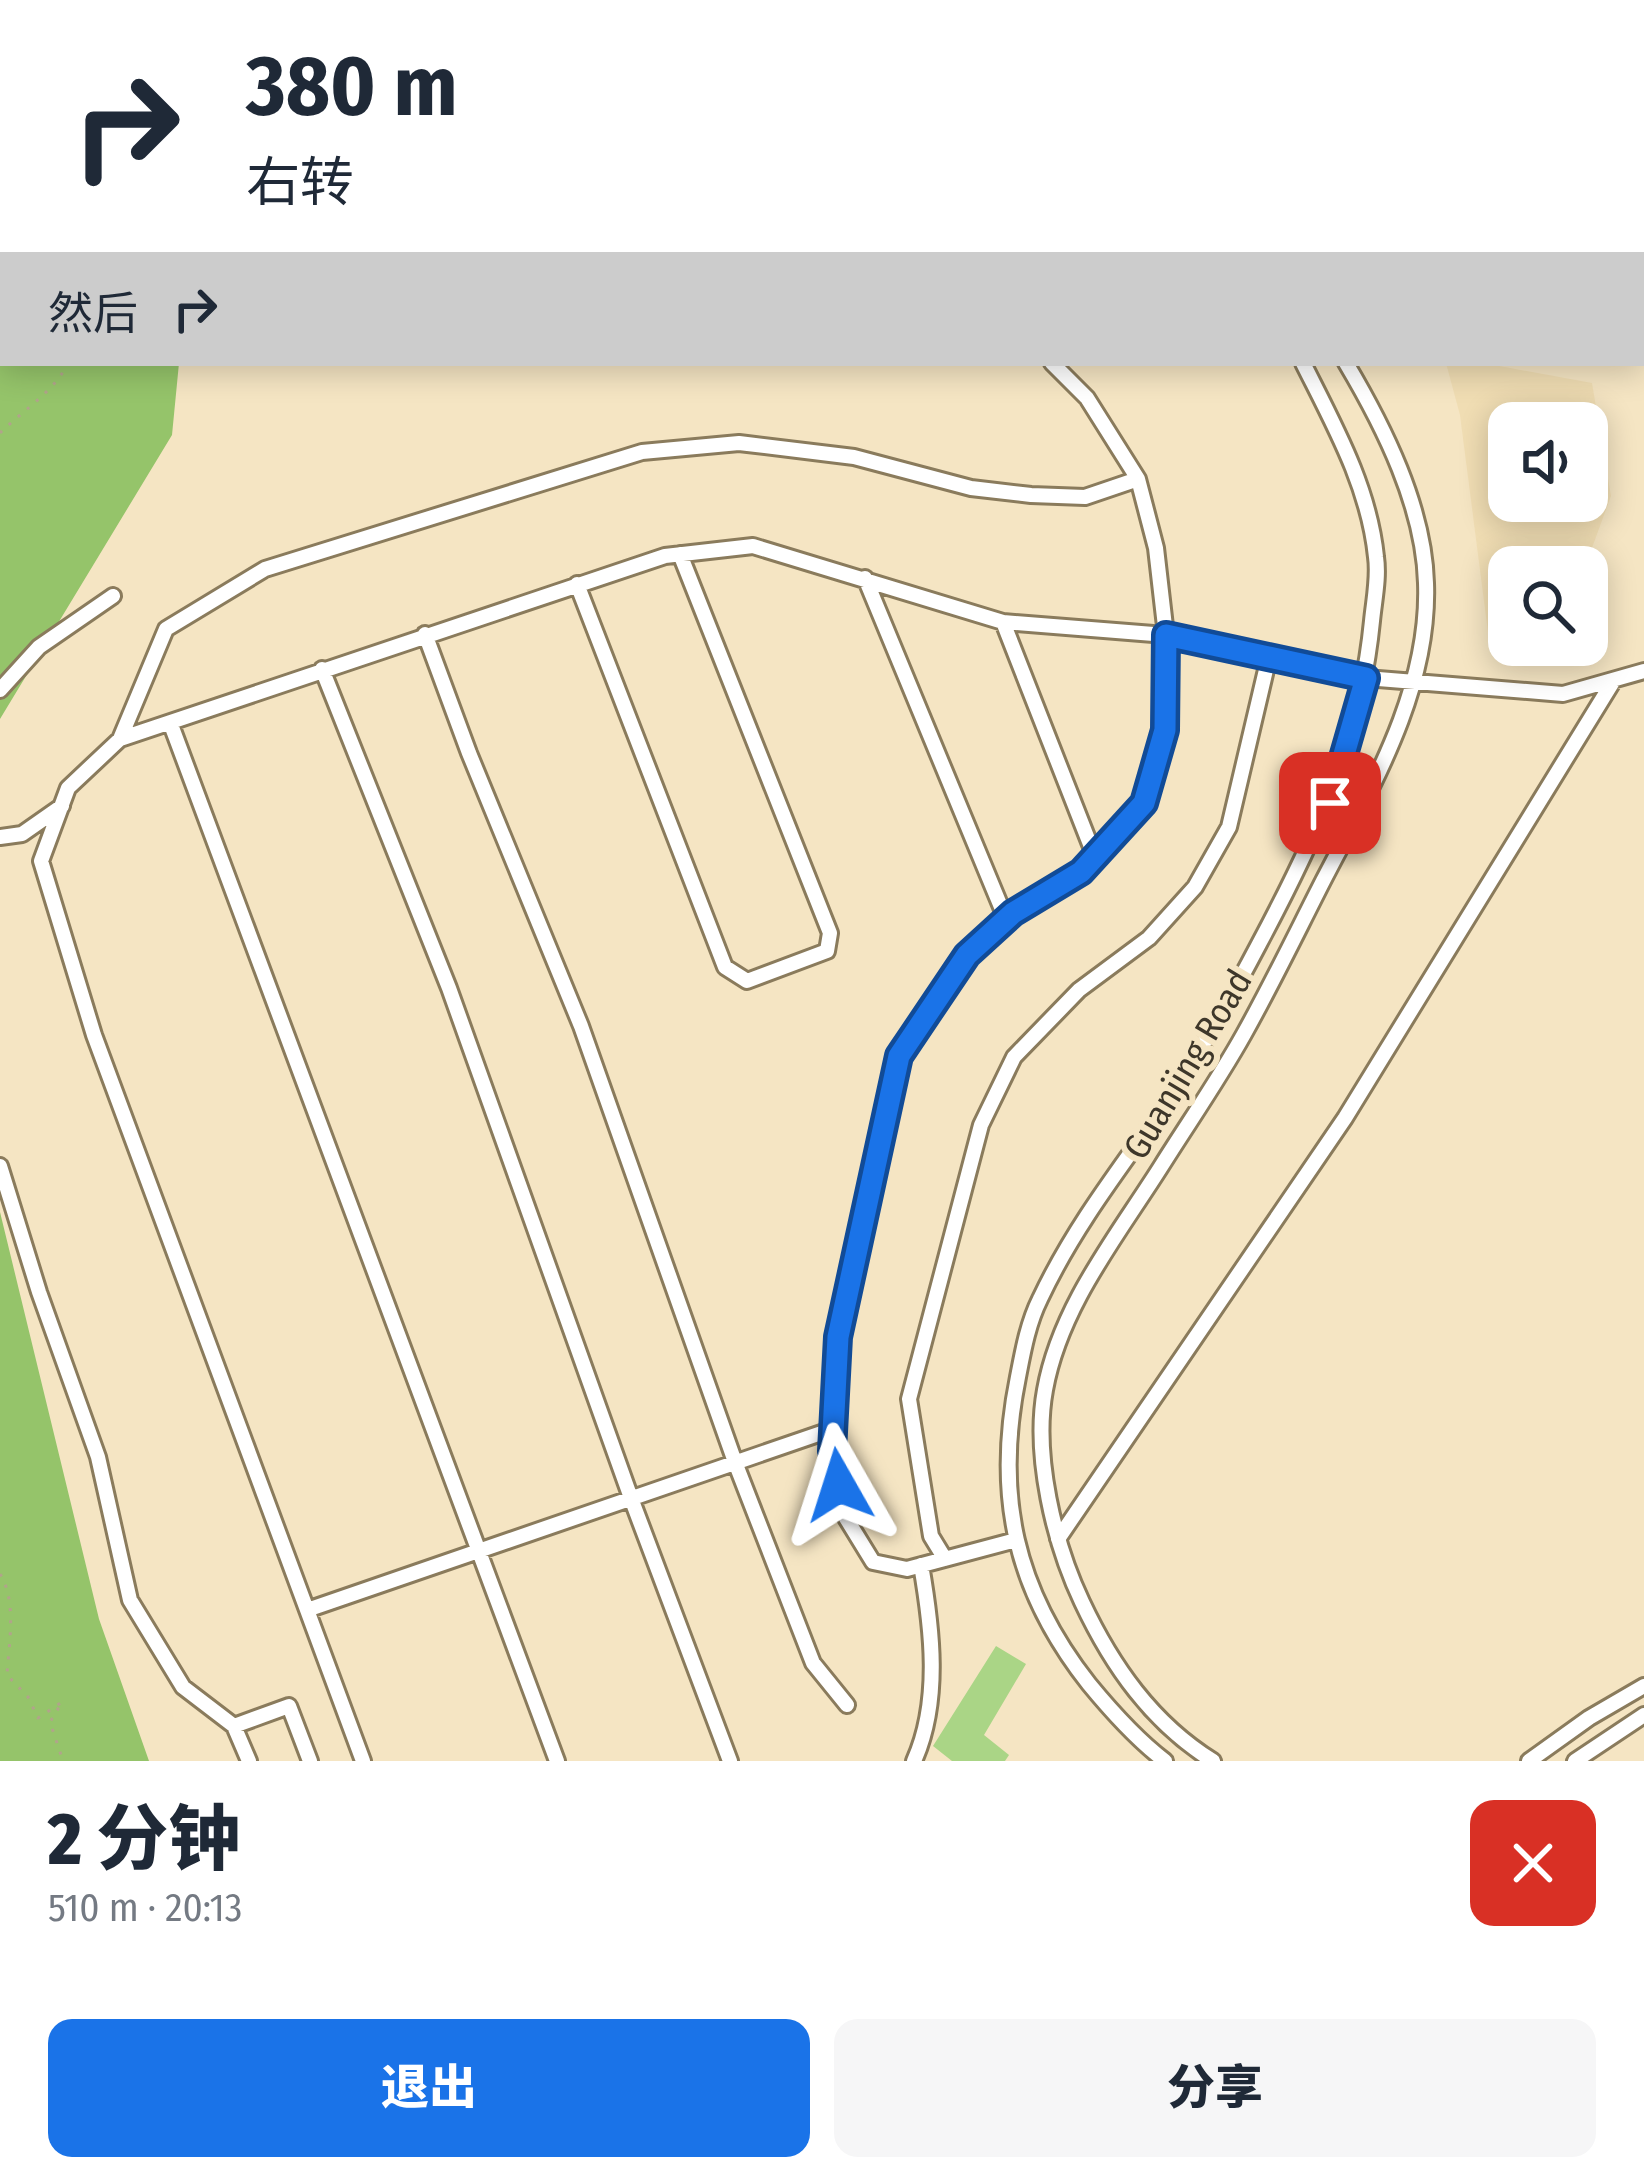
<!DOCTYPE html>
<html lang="zh">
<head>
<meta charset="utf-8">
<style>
	body { margin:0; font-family:"Fira Sans Condensed","Noto Sans SC",sans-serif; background:#f6f6f7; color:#1f2937; height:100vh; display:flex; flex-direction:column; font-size:45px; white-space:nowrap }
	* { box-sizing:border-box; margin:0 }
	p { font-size:39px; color:#747a83 }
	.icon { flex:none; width:66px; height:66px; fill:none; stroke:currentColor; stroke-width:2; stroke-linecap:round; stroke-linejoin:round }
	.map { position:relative; height:1761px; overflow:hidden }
	.panel { display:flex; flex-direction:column; background:#fff; flex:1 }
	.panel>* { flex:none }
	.guide { position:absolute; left:0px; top:0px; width:1644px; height:366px; box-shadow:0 6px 30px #0003; background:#fff; color:#1f2937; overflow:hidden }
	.fabs { position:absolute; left:1488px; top:402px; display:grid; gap:24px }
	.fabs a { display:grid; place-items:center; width:120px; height:120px; border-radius:24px; background:#fff; box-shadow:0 6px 30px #0003; font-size:60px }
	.pin { position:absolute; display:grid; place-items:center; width:102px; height:102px; color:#fff; margin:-51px; border-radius:24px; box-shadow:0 6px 18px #0006 }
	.me { position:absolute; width:132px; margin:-66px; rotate:354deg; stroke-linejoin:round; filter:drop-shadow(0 0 9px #0008) }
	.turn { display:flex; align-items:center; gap:42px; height:252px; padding:0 48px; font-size:54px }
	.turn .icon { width:156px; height:156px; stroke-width:2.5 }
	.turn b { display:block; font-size:84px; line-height:102px }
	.then { display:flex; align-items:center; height:114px; padding:0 48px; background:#0003; gap:24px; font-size:45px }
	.round { display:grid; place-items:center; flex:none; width:126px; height:126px; border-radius:24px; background:#f6f6f7 }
	.headline { display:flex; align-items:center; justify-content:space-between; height:204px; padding:0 48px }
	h1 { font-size:72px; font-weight:800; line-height:90px }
	.primary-button { display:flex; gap:24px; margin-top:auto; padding:24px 48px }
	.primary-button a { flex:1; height:138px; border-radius:24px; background:#1a73e8; color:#fff; font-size:48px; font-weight:800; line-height:138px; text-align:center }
	.primary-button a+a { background:#f6f6f7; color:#1f2937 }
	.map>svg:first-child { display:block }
</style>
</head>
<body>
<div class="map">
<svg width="1644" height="1761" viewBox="0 0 1644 1761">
	<rect width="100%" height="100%" fill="#f5e5c3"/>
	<path fill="#f0ddb3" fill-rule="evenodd" d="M1446 363H1483L1592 383 1611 496 1585 567H1509V637L1489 640 1460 415ZM1509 423H1587V501H1509Z"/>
	<path fill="#aad586" d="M996 1646 1026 1664 984 1735 1009 1755 1005 1761H952L933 1746Z"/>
	<path fill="#95c46a" d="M0 0H216L3 3V363H179L172 435 0 719Z
		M0 1212 99 1619 149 1761H0Z"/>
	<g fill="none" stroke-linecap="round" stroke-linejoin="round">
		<g stroke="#8a7b5c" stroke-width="20">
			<path id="street" d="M470 0 477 3
				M730 0 732 3
				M1047 0 1049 3
				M1095 0 1097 3
				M1340 3 1343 0
				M865 578 1006 919
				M577 584 725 967 747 981 827 951 830 933 680 554
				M1003 622 1095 857
				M425 634 469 753 581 1026 735 1462 813 1663 847 1705
				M322 669 449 988 631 1498 730 1761
				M0 690 39 647 113 596
				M170 722 557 1761
				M120 739 166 629 265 569 642 452 739 443 854 457 971 488 1031 495 1085 497 1138 479
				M0 837 22 834 62 806
				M0 1166 39 1292 98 1457 130 1600 183 1687 234 1726 249 1761
				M1058 1539 1345 1118 1614 680
				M1016 1540 907 1569 873 1562 846 1518 832 1451 839 1337 899 1056 967 955 1013 913 1081 872 1144 803 1164 731 1166 635 1156 548 1138 479 1087 398 1052 363
				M945 1559 931 1536 909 1399 981 1125 1014 1057 1079 990 1149 938 1195 887 1229 827 1269 657
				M307 1610 833 1429
				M234 1726 289 1706 310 1761
				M363 1761 94 1035 41 861 68 788 120 739 665 556 753 546 1003 622 1166 635 1366 678 1563 694 1644 671
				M914 1761C941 1701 932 1628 921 1565
				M1165 1761C1136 1739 1112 1712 1089 1684 1015 1590 994 1495 1018 1377 1023 1351 1028 1323 1040 1299 1070 1235 1111 1180 1152 1123 1192 1067 1227 1005 1259 944 1316 837 1360 743 1372 621 1374 600 1379 578 1376 557 1369 487 1334 425 1303 363
				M1213 1761C1152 1723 1112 1666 1082 1602 1054 1543 1033 1455 1045 1390 1060 1306 1118 1235 1162 1165 1189 1122 1219 1079 1244 1034 1272 984 1297 932 1323 881 1371 788 1430 691 1426 583 1424 507 1384 427 1346 363
				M1529 1761 1589 1718 1644 1686
				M1575 1761 1644 1715"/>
		</g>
		<path stroke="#b1a48a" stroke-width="3" stroke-dasharray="3 9" stroke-linecap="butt" d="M332 0V3
			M97 3 98 0
			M144 3V0
			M0 146 3 148
			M0 341 3 340
			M0 433C22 411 55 391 68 363
			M0 1574C17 1601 9 1643 7 1675L28 1697 38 1718 62 1702 50 1722 63 1761"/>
		<use href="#street" stroke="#fff" stroke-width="14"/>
	</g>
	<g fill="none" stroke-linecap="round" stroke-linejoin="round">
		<g stroke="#114b97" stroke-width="30">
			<path id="route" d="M839 1485 832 1451 838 1337 899 1056 967 955 1013 913 1081 872 1144 803 1165 730 1166 635 1366 678 1330 803"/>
		</g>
		<use href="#route" stroke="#1a73e8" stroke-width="21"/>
	</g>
	<g text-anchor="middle" stroke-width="12" stroke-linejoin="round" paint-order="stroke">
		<g font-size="36" fill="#3e372a" stroke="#f5e5c3">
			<text transform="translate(1187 1064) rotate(-59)" y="13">Guanjing Road</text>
		</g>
	</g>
</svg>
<div class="fabs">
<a><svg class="icon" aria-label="sound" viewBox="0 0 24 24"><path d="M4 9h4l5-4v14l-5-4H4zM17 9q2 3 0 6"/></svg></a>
<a><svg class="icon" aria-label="search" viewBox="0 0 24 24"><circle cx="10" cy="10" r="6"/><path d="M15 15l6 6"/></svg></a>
</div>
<div class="pin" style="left:1330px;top:803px;background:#d93025"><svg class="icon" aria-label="arrive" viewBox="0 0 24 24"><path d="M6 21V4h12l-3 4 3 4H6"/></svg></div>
<svg class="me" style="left:839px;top:1485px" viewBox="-20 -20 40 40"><path d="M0-17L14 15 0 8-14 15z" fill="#1a73e8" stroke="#fff" stroke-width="4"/></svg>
<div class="guide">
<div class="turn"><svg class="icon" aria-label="right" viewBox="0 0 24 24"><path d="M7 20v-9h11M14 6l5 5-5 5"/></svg><div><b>380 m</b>右转</div></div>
<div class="then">然后<svg class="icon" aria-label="right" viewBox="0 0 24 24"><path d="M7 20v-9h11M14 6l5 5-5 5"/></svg></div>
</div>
</div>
<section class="panel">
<div class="headline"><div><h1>2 分钟</h1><p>510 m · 20:13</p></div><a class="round" style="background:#d93025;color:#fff"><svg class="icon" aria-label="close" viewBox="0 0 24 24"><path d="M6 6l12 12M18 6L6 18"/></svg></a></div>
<div class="primary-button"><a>退出</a><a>分享</a></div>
</section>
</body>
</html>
